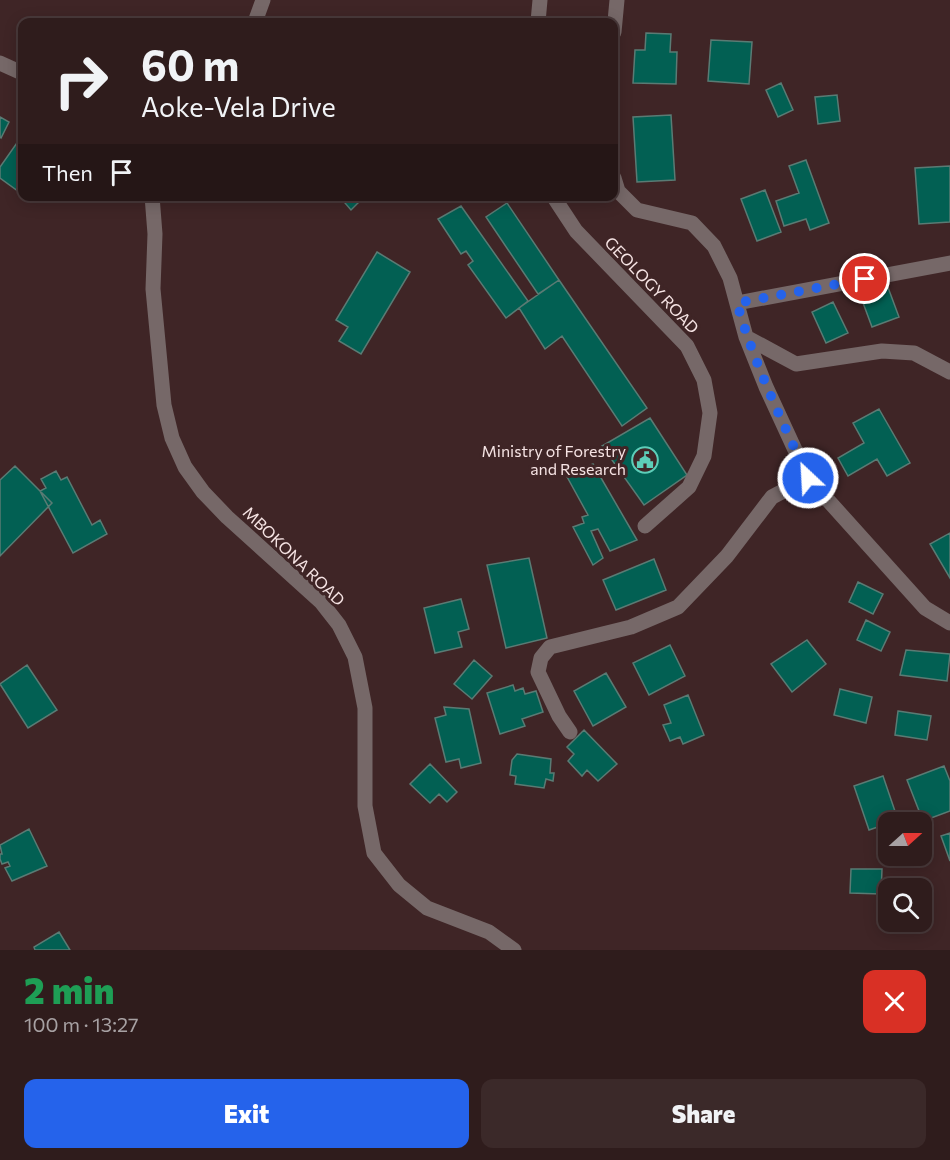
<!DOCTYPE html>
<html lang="en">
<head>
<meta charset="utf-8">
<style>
	body { margin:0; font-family:Commissioner,sans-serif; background:#3b2929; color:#f1f3f6; height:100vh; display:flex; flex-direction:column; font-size:22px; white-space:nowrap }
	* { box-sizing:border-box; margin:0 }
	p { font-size:20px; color:#a7a1a3 }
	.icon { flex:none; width:33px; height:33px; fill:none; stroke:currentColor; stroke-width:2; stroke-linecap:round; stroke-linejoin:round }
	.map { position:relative; height:950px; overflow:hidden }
	.details { display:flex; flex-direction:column; background:#2f1c1c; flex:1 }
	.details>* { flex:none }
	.guide { position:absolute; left:18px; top:18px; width:600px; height:183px; border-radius:12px; box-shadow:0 3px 15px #0003,0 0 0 2px #4a3a3b; background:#2f1c1c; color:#f1f3f6; overflow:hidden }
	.needle { width:39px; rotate:69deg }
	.tools { position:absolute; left:878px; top:812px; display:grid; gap:12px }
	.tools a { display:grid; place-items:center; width:54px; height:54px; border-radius:12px; background:#2f1c1c; box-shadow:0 3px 15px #0003,0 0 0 2px #4a3a3b; font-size:30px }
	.pin { position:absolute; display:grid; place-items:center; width:51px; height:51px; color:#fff; margin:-26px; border:3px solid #fff; border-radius:50%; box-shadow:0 2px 6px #0007 }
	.me { position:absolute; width:66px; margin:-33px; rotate:335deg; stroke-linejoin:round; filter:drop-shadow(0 0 4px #0008) }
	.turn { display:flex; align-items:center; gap:21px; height:126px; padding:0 24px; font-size:27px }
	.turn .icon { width:78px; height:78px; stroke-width:2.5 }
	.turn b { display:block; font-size:42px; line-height:51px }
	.then { display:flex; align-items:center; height:57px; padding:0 24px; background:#0003; gap:12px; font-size:22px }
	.round { display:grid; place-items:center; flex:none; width:63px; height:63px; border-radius:12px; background:#3b2929 }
	.head { display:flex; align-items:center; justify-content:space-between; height:102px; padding:0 24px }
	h1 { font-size:36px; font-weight:800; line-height:45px; color:#1e9e55 }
	.action { display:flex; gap:12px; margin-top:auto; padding:12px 24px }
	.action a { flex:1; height:69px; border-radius:12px; background:#2563eb; color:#fff; font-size:24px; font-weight:800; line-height:69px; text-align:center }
	.action a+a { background:#3b2929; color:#f1f3f6 }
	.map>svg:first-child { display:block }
</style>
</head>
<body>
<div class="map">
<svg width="950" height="950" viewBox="0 0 950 950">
	<rect width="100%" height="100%" fill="#3f2526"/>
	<path fill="#026053" stroke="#5a7b74" stroke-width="1.5" d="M646 33 671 34 670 52H677L676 84 633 83 635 50H645Z
		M711 40 752 42 749 84 708 81Z
		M781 83 793 110 778 117 766 90Z
		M837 95 840 121 818 124 815 97Z
		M671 115 675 180 637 182 633 117Z
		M0 117 9 122 1 138 0 137Z
		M19 140 22 142V194L0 178V167Z
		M806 160 829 223 810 230 806 219 784 226 776 201 799 193 789 166Z
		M950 166V222L919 224 915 168Z
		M765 190 781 232 757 241 741 199Z
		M339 196H365L351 210Z
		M507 203 559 280 538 294 486 217Z
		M461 206 528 301 506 318 468 265 473 261 466 251 461 254 438 219Z
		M377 252 410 272 361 354 339 341 348 327 336 320Z
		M559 280 647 408 622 426 562 336 545 349 519 308Z
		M886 282 899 317 872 327 859 292Z
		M833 302 848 333 826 343 812 312Z
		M879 409 910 463 887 476 877 459 848 476 838 458 864 443 853 423Z
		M650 418 687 475 644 505 602 446Z
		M593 464 637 540 610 551 598 529 591 531 603 558 593 565 573 527 584 523 582 517 588 515 566 475Z
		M15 466 52 503 0 556V480Z
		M56 471 61 480 67 477 92 525 100 520 107 534 73 553 40 491 46 488 41 479Z
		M950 533V578L930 544Z
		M529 558 547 638 506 648 487 565Z
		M654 559 666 590 616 610 603 580Z
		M858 582 883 594 873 614 849 602Z
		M461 599 469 629 458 632 462 647 435 653 424 608Z
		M866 620 890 632 881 651 857 640Z
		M807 640 826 664 792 692 771 664Z
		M670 645 685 676 649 695 633 663Z
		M906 650 950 654 947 681 900 675Z
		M474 660 492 676 472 699 454 684Z
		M27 665 57 710 28 728 0 684Z
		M606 673 626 707 593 726 574 691Z
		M513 685 515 691 523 688 525 694 536 691 543 712 522 719 525 726 500 734 487 693Z
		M840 689 872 697 866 723 834 715Z
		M688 695 704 735 683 744 680 737 670 741 663 725 671 723 664 705Z
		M444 707 469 709 481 763 461 768 459 759 446 762 435 718 446 715Z
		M898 711 931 716 927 740 895 735Z
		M584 730 617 764 598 781 587 770 582 776 568 761 574 754 567 747Z
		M517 754 551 759 550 773H554L553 781 546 779 544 788 515 784 516 776 510 775 512 760Z
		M430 764 457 792 447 802 439 794 430 803 410 784Z
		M944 766 950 781V811L923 821 907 780Z
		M883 776 898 820 869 830 854 786Z
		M29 829 47 866 12 881 5 868 10 866 8 862 2 864 0 859V854H2L0 845Z
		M950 833V861L941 836Z
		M851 869H882L881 894 850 893Z
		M59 932 70 950H35L34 947Z"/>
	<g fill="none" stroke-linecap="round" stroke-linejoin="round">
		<path stroke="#766868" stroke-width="15" d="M255 22 263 0
			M538 22 540 0
			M614 32 617 0
			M0 63 22 73
			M614 178 618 191 637 210 692 223 714 246 730 278 746 337 766 387 808 478 925 608 950 623
			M152 196 155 234 153 289 164 405 172 438 185 467 203 492 227 517 321 602 339 625 355 657 365 708V806L374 853 399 885 427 908 489 932 514 950
			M553 196 576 231 687 346 704 380 710 413 704 456 689 487 645 526
			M737 303 950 263
			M746 337 796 364 882 351 914 353 950 372
			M570 732 559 716 538 672 541 658 550 647 631 627 678 607 727 556 772 497 808 478"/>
	</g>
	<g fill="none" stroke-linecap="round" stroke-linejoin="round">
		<path stroke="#2563eb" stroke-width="10" stroke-dasharray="0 18" d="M808 478C782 420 754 364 737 303L865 279"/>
	</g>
	<defs>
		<g id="civic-ring" transform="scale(1.35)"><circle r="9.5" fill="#3f2526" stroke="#5dceb9" stroke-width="1.5"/><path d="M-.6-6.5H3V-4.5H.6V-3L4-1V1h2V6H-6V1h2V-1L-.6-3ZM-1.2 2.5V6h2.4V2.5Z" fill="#5dceb9"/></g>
	</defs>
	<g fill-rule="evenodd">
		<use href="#civic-ring" x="645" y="460"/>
	</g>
	<g text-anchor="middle" stroke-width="6" stroke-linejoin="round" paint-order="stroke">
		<g font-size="16" fill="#f6e4e4" stroke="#3f2526">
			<text transform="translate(652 285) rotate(46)" y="6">GEOLOGY ROAD</text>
			<text transform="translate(294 556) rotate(44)" y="6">MBOKONA ROAD</text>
		</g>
		<g font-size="16" fill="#f6e4e4" stroke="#3f2526" text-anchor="end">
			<text x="626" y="457">Ministry of Forestry<tspan x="626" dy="18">and Research</tspan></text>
		</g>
	</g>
</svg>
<div class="tools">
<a><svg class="needle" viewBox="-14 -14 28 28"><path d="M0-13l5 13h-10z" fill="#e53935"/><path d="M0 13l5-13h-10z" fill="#a7a1a3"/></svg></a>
<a><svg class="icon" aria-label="search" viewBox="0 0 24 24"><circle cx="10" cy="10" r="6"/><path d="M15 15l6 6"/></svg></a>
</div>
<div class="pin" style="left:865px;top:279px;background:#d93025"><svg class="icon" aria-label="arrive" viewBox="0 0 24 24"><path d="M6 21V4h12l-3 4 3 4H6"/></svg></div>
<svg class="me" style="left:808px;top:478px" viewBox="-20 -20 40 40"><circle r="17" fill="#2563eb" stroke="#fff" stroke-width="3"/><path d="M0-11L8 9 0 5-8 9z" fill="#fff"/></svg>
<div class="guide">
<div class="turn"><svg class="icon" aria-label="right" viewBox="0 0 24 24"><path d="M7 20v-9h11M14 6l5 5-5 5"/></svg><div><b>60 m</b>Aoke-Vela Drive</div></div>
<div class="then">Then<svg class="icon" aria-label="arrive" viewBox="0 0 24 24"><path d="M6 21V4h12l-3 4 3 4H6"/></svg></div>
</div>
</div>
<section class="details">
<div class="head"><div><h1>2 min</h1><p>100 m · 13:27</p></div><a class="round" style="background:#d93025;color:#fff"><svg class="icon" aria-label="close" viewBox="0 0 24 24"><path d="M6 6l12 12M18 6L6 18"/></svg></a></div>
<div class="action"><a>Exit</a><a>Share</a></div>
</section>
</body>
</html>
